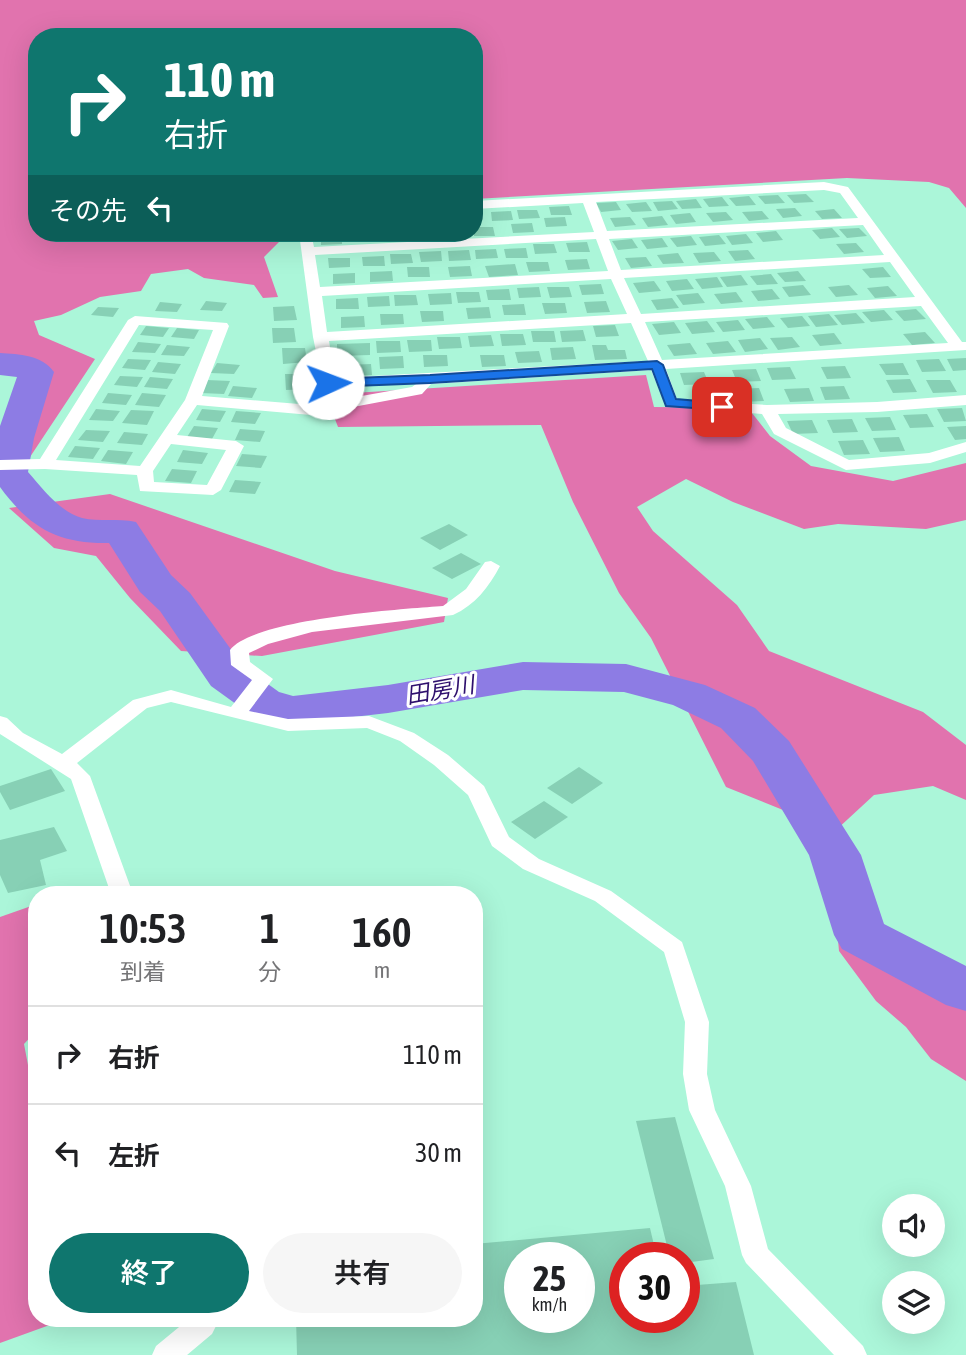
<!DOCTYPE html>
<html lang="ja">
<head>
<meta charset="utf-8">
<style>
	body { margin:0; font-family:"Asap Condensed","Noto Sans JP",sans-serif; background:#f6f6f6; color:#202124; height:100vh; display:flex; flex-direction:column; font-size:26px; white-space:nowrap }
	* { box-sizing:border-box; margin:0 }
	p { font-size:23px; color:#757577 }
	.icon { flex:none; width:38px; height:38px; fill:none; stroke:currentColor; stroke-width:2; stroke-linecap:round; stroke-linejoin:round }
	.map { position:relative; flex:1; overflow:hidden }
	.panel { position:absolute; left:28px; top:886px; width:455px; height:441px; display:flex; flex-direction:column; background:#fff; border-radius:28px; box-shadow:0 7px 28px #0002 }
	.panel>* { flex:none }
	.banner { position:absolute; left:28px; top:28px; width:455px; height:214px; border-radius:28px; box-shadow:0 7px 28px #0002; background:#0f766e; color:#fff; overflow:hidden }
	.controls { position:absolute; left:882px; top:1194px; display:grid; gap:14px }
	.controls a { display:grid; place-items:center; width:63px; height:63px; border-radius:50%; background:#fff; box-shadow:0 7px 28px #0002; font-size:35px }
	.speed { position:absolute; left:504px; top:1242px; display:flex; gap:14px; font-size:35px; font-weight:700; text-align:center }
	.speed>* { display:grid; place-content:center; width:91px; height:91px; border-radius:50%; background:#fff; box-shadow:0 7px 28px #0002; line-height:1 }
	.speed small { font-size:18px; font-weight:400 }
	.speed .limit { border:10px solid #d22; background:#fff; color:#111 }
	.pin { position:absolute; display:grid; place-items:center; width:60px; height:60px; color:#fff; margin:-30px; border-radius:14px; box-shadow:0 4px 10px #0006 }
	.me { position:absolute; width:77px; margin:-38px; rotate:88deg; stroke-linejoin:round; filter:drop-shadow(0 0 5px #0008) }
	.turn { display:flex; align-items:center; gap:24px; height:147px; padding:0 21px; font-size:32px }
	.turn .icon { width:91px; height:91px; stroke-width:2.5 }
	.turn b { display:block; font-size:49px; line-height:60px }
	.then { display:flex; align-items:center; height:66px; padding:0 21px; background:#0003; gap:14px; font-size:26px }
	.eta { display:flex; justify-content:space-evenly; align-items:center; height:119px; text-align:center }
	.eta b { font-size:42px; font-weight:600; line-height:49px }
	.primary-button { display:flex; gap:14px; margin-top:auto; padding:14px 21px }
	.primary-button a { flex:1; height:80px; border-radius:42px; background:#0f766e; color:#fff; font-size:28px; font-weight:600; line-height:80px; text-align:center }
	.primary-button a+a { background:#f6f6f6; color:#202124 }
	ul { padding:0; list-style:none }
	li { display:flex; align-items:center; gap:21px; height:98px; padding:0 21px; border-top:2px solid #e0e0e0 }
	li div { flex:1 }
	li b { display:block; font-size:26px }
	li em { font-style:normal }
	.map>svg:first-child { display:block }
</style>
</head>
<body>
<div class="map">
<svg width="966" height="1355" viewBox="0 0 966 1355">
	<rect width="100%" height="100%" fill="#abf6d9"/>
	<path fill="#e173ae" d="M0 0H966V208L949 188 929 182 847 178 474 199V37H37V233H288L264 257 278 297 263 298 254 285 204 278 188 269 151 274 141 291 100 297 61 315 34 321 39 335 95 359 30 457 1 450 38 373 31 362 0 358Z
		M646 375 654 407 748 408 770 436 811 466 893 481 966 463V520L926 529 838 524 804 529 733 502 686 479 637 507 653 531 737 605 769 651 923 712 966 745V800L933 786 874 795 835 831 726 787 651 638 619 593 573 502 541 425 338 427 330 406 353 393Z
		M110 494 335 571 448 598 444 622 262 656 181 651 130 598 96 556 54 548 9 508Z
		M37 904V1030L24 1044 28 1065 37 1076V1318H69L0 1343V917Z
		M855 916 966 989V1081L931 1059 906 1027 876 1001 839 951 836 918Z"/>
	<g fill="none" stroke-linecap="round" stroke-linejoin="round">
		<path fill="#8d7ce4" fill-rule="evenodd" d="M0 353C19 354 42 355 54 372L34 438 28 472C42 488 60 512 82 518 99 522 118 518 136 522L171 575 190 593 243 666 279 692 293 696 388 685 523 662 626 664 705 685 755 708 789 741 861 855 884 924 966 966V1011L946 1005 842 949 834 935 809 855 753 761 721 728 673 705 624 692 523 690 388 713 292 724 247 712 211 686 160 611 140 592 109 543C58 544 30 528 0 487V426L17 377 0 375Z"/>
	</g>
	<path fill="#87d0b5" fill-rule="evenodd" d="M806 194 814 202 794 203 787 195Z
		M778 195 785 203 765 204 758 196Z
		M749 196 756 205 736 206 729 198Z
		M722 197 729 206 709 207 703 199Z
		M696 199 702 208 682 209 676 201Z
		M672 201 678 209 658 211 653 202Z
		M616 202 621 210 601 212 596 203Z
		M646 202 652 211 632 212 626 204Z
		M569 206 572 215H551L549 207Z
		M795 208 802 216 783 218 776 209Z
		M834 209 842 218 822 219 815 211Z
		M517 210H537L540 218 519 219Z
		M511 211 513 220 492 221 491 212Z
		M762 211 769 219 749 221 742 212Z
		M726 212 733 220 713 222 706 213Z
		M690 213 696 222 676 224 670 215Z
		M662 216 668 225 648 227 642 218Z
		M565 217 567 226 546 227 544 218Z
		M630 217 636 225 615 227 610 218Z
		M532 223 534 232 513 233 511 224Z
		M474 227H493L495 236H474Z
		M832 228 840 237 820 239 812 230Z
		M859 228 867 236 847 238 839 229Z
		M776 231 783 240 763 242 756 233Z
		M356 233H378V241L357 242Z
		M746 234 753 243 732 245 726 236Z
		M342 235V244L321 245V236Z
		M719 235 726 244 705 246 699 237Z
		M691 236 697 245 677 247 670 238Z
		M662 238 668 247 647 249 641 240Z
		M632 239 638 248 618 250 612 241Z
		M587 242 590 252H569L566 243Z
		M856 243 864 252 844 254 836 244Z
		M533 244H554L557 253 535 254Z
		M526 248 528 258H506L504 249Z
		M496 249 498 258 476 259 475 250Z
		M469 250 471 260 449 261 448 251Z
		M748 250 755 259 735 261 728 251Z
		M441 251 442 261 421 262 419 252Z
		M714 252 721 261 699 263 693 253Z
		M678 253 684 263 663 264 657 255Z
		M390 254H411L413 263 391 264Z
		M384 256 385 266H363L362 257Z
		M646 257 652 266 631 268 625 258Z
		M328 258H350V267L329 268Z
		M587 259 590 269 568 270 565 260Z
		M526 262H548L550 271 529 272Z
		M515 264 518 275 489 277 485 266Z
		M470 266 472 276 450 277 448 267Z
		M407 267H429L430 277H408Z
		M883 267 891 277 870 278 862 269Z
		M392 271 393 281 370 282V272Z
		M798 271 806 281 785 282 777 273Z
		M355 273V283L333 284V274Z
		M771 274 778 284 757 285 750 276Z
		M741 275 748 285 727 287 720 277Z
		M717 277 723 287 702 289 695 279Z
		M687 279 694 289 672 291 666 281Z
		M654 281 661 291 639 293 633 283Z
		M601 284 604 294 582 295 579 285Z
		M803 285 811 295 789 297 782 287Z
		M849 285 858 295 836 297 828 287Z
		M888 286 897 296 875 298 867 288Z
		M539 287 541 297 519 298 517 288Z
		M547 287H569L572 297 550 298Z
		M509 289 511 300H488L486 290Z
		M772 289 780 299 758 301 751 291Z
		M456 292H479L481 302 458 303Z
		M736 292 743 302 721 304 714 294Z
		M451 293 452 304 430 305 428 294Z
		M698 293 705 303 683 305 676 295Z
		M394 295H416L418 305 395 306Z
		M389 296 390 306 368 307 367 297Z
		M358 298 359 309H336V299Z
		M672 298 679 308 657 310 651 300Z
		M206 301 227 303 222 311 200 310Z
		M606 301 610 312 587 313 584 302Z
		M160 302 182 304 177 312 155 311Z
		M542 303H565L567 313 545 314Z
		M524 304 526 315H504L502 305Z
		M294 306 297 320 274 321 273 307Z
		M98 307 119 308 113 317 91 315Z
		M489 307 491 318 468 319 466 308Z
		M916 309 926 319 904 321 895 311Z
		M884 310 893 320 871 322 862 312Z
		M420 311H443L444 321 422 322Z
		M856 313 865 323 842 325 834 315Z
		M380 314H403L404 324 381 325Z
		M829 314 838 325 816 327 808 316Z
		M364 316 365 327 341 328V317Z
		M802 316 810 326 788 328 780 318Z
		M767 317 775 327 753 329 745 319Z
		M738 320 745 330 723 332 716 322Z
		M707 321 715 332 692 334 685 323Z
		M674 322 681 333 659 335 652 324Z
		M615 325 619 336 596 337 593 326Z
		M146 326 169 328 163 337 140 335Z
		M177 328 199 330 194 339 171 337Z
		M272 328H294L296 342 273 343Z
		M583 330 586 341 562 342 560 331Z
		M531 331H554L556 342H533Z
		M925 332 935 343 912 345 903 334Z
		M834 333 842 344 820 346 812 335Z
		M500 334H523L526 345 502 346Z
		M491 335 494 346 470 347 468 336Z
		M437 337H460L462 348 439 349Z
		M792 337 800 347 778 350 770 338Z
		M760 338 768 349 745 352 738 340Z
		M407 340H431L432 351 409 352Z
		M376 341H400L401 352 377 353Z
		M728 341 736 352 713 354 706 343Z
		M138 342 161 344 155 353 132 352Z
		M370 343V355L337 356V344Z
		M690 343 697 354 674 356 667 345Z
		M167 345 190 347 184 356 161 355Z
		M592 345H606L608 350H625L627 359 595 360Z
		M573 347 576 359 552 360 550 348Z
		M282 348H305L307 362 283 364Z
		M539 351 542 362 518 363 515 352Z
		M423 355H447L448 366 424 367Z
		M480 355H504L506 366 482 367Z
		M403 356 404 368 380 369 379 357Z
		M966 358V370L953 371 947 359Z
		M128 359 151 360 145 370 122 368Z
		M939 359 946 371 922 372 916 360Z
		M158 362 181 364 175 374 152 372Z
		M217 363 240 365 234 374 211 373Z
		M903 363 909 375H886L879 364Z
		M371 364 372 375 347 376V365Z
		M845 366 851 378 827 379 821 367Z
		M790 367 796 379 772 380 767 368Z
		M756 369 761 381 737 382 732 370Z
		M704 372 709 384 684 385 680 373Z
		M285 374H308L311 389 286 390Z
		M120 376 143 377 137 387 114 385Z
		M150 377 173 379 167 389 144 387Z
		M910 379 917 392 893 393 886 380Z
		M207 380 230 381 224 394 201 393Z
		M926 380H950L957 392 933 393Z
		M233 386 257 388 252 398 228 396Z
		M844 386 850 399 825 400 820 387Z
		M699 388H723L728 400 704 401Z
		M759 388 764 401 739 402 734 389Z
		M809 388 814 401 790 402 784 389Z
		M108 393 132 395 126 405 102 403Z
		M142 393 166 395 159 407 135 405Z
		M962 408 966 421 944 422 937 409Z
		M96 409 120 411 113 421 89 420Z
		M202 409 226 411 220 422 196 420Z
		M131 410 154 411 147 425 122 423Z
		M236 411 261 413 255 424 231 422Z
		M927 414 934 427 910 428 903 415Z
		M890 417 896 430 872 431 865 418Z
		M852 419 858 432 833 433 827 420Z
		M812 420 818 433 793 434 787 421Z
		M194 426 218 428 212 439 187 437Z
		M966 426V439L955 440 947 427Z
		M240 429 265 431 260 442 235 440Z
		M86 430 110 431 103 442 78 440Z
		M124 432 148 434 142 445 117 443Z
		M899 437 905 451 880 452 873 438Z
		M863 440 870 454 844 455 838 441Z
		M75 446 100 448 93 459 68 457Z
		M108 450 133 452 126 464 101 461Z
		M183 450 208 453 202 464 177 462Z
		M242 454 267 456 261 468 236 466Z
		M172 469 197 471 191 483 165 481Z
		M235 480 261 482 255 494 229 492Z
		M449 524 468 535 440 550 420 538Z
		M461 553 481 564 452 579 432 568Z
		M579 767 603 783 572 804 547 788Z
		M51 769 65 791 10 810 0 792V786Z
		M544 801 568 817 535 839 511 822Z
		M54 827 67 851 40 860 46 885 8 893 0 875V840Z
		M675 1117 714 1259 684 1263V1258H670L636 1121Z
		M650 1228 657 1258H625V1318H684V1286L736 1282 754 1355H297L296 1318H474V1288H478L474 1244ZM520 1258H579V1318H520Z"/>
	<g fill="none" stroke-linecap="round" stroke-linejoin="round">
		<path fill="#fff" fill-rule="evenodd" d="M824 182 848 187 962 342H966V350L666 369 677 399 767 405 877 402 966 395V405L877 412 778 414 786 428 849 460 929 453 966 442V452L930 463 846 470 774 434 762 414 666 406 651 370 431 384 422 394 311 415 197 405 177 435 236 441 244 446 221 490 213 495 140 491 137 475 45 469 0 470V460L40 459 128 320 135 316 227 323 229 326 202 396 311 405 412 387 416 384 323 386 313 337 299 233H311L314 247 594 232 583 203 474 209V201ZM824 190 840 193 858 218 607 231 596 202ZM863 225 884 255 621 270 609 239ZM596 239 608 271 320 287 315 255ZM890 262 915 297 641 314 624 278ZM611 279 627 314 327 332 322 296ZM921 306 948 343 662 360 645 322ZM631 323 648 361 335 378 329 341ZM139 325 213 330 185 400 140 466 56 460ZM171 444 226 450 207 485 154 482 153 471Z
			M491 561 500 566C489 587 475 605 453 615L312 632 268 644 249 653 250 662 273 679 249 711 288 719 369 716 414 733 448 755 484 786 509 837 539 859 611 891 682 942 709 1022 707 1074 715 1110 751 1186 768 1249 863 1346 867 1355H834L746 1263 742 1255 725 1186 689 1110 683 1074 685 1022 664 952 595 901 523 869 492 846 468 795 434 765 400 741 367 728 288 731 171 702 147 708 77 763 90 776 133 894H111L71 779 0 734V716L7 718 23 733 62 754 133 700 171 690 231 707 252 680 231 665 230 650C253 619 402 609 443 606L466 589 485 562Z
			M190 1318H220L212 1334 187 1355H152L156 1346Z"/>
	</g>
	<path fill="#1a73e8" stroke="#114b97" stroke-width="2" d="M657 361 663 365 676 399 722 403 728 407 722 410 666 406 652 369 430 383 328 387 321 383 328 379 430 375Z"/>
	<g text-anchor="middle" stroke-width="6" stroke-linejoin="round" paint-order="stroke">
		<g font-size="23" font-style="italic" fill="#2e0f6d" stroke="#fff">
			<text transform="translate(440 690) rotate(-10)" y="8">田房川</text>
		</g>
	</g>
</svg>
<div class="controls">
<a><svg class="icon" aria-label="sound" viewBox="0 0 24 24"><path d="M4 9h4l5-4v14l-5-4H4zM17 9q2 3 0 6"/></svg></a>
<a><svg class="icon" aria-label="layers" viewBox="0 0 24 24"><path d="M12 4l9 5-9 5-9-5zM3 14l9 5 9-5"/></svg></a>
</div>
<div class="speed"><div>25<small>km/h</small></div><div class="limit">30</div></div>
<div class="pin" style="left:722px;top:407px;background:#d93025"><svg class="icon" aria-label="arrive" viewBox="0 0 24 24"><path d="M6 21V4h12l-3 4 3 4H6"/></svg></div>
<svg class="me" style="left:328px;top:383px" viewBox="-20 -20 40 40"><circle r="19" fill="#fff"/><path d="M0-13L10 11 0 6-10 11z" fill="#1a73e8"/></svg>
<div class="banner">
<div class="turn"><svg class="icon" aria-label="right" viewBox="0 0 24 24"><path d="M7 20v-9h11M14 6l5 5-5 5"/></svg><div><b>110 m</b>右折</div></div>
<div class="then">その先<svg class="icon" aria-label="left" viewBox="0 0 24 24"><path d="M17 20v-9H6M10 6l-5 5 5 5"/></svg></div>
</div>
<section class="panel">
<div class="eta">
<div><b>10:53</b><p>到着</p></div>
<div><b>1</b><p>分</p></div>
<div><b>160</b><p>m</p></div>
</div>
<ul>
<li><svg class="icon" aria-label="right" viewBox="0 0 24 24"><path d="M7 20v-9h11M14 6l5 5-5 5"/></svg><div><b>右折</b></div><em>110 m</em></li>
<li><svg class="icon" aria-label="left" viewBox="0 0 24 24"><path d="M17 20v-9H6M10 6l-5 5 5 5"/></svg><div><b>左折</b></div><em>30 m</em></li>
</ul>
<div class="primary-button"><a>終了</a><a>共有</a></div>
</section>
</div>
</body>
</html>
